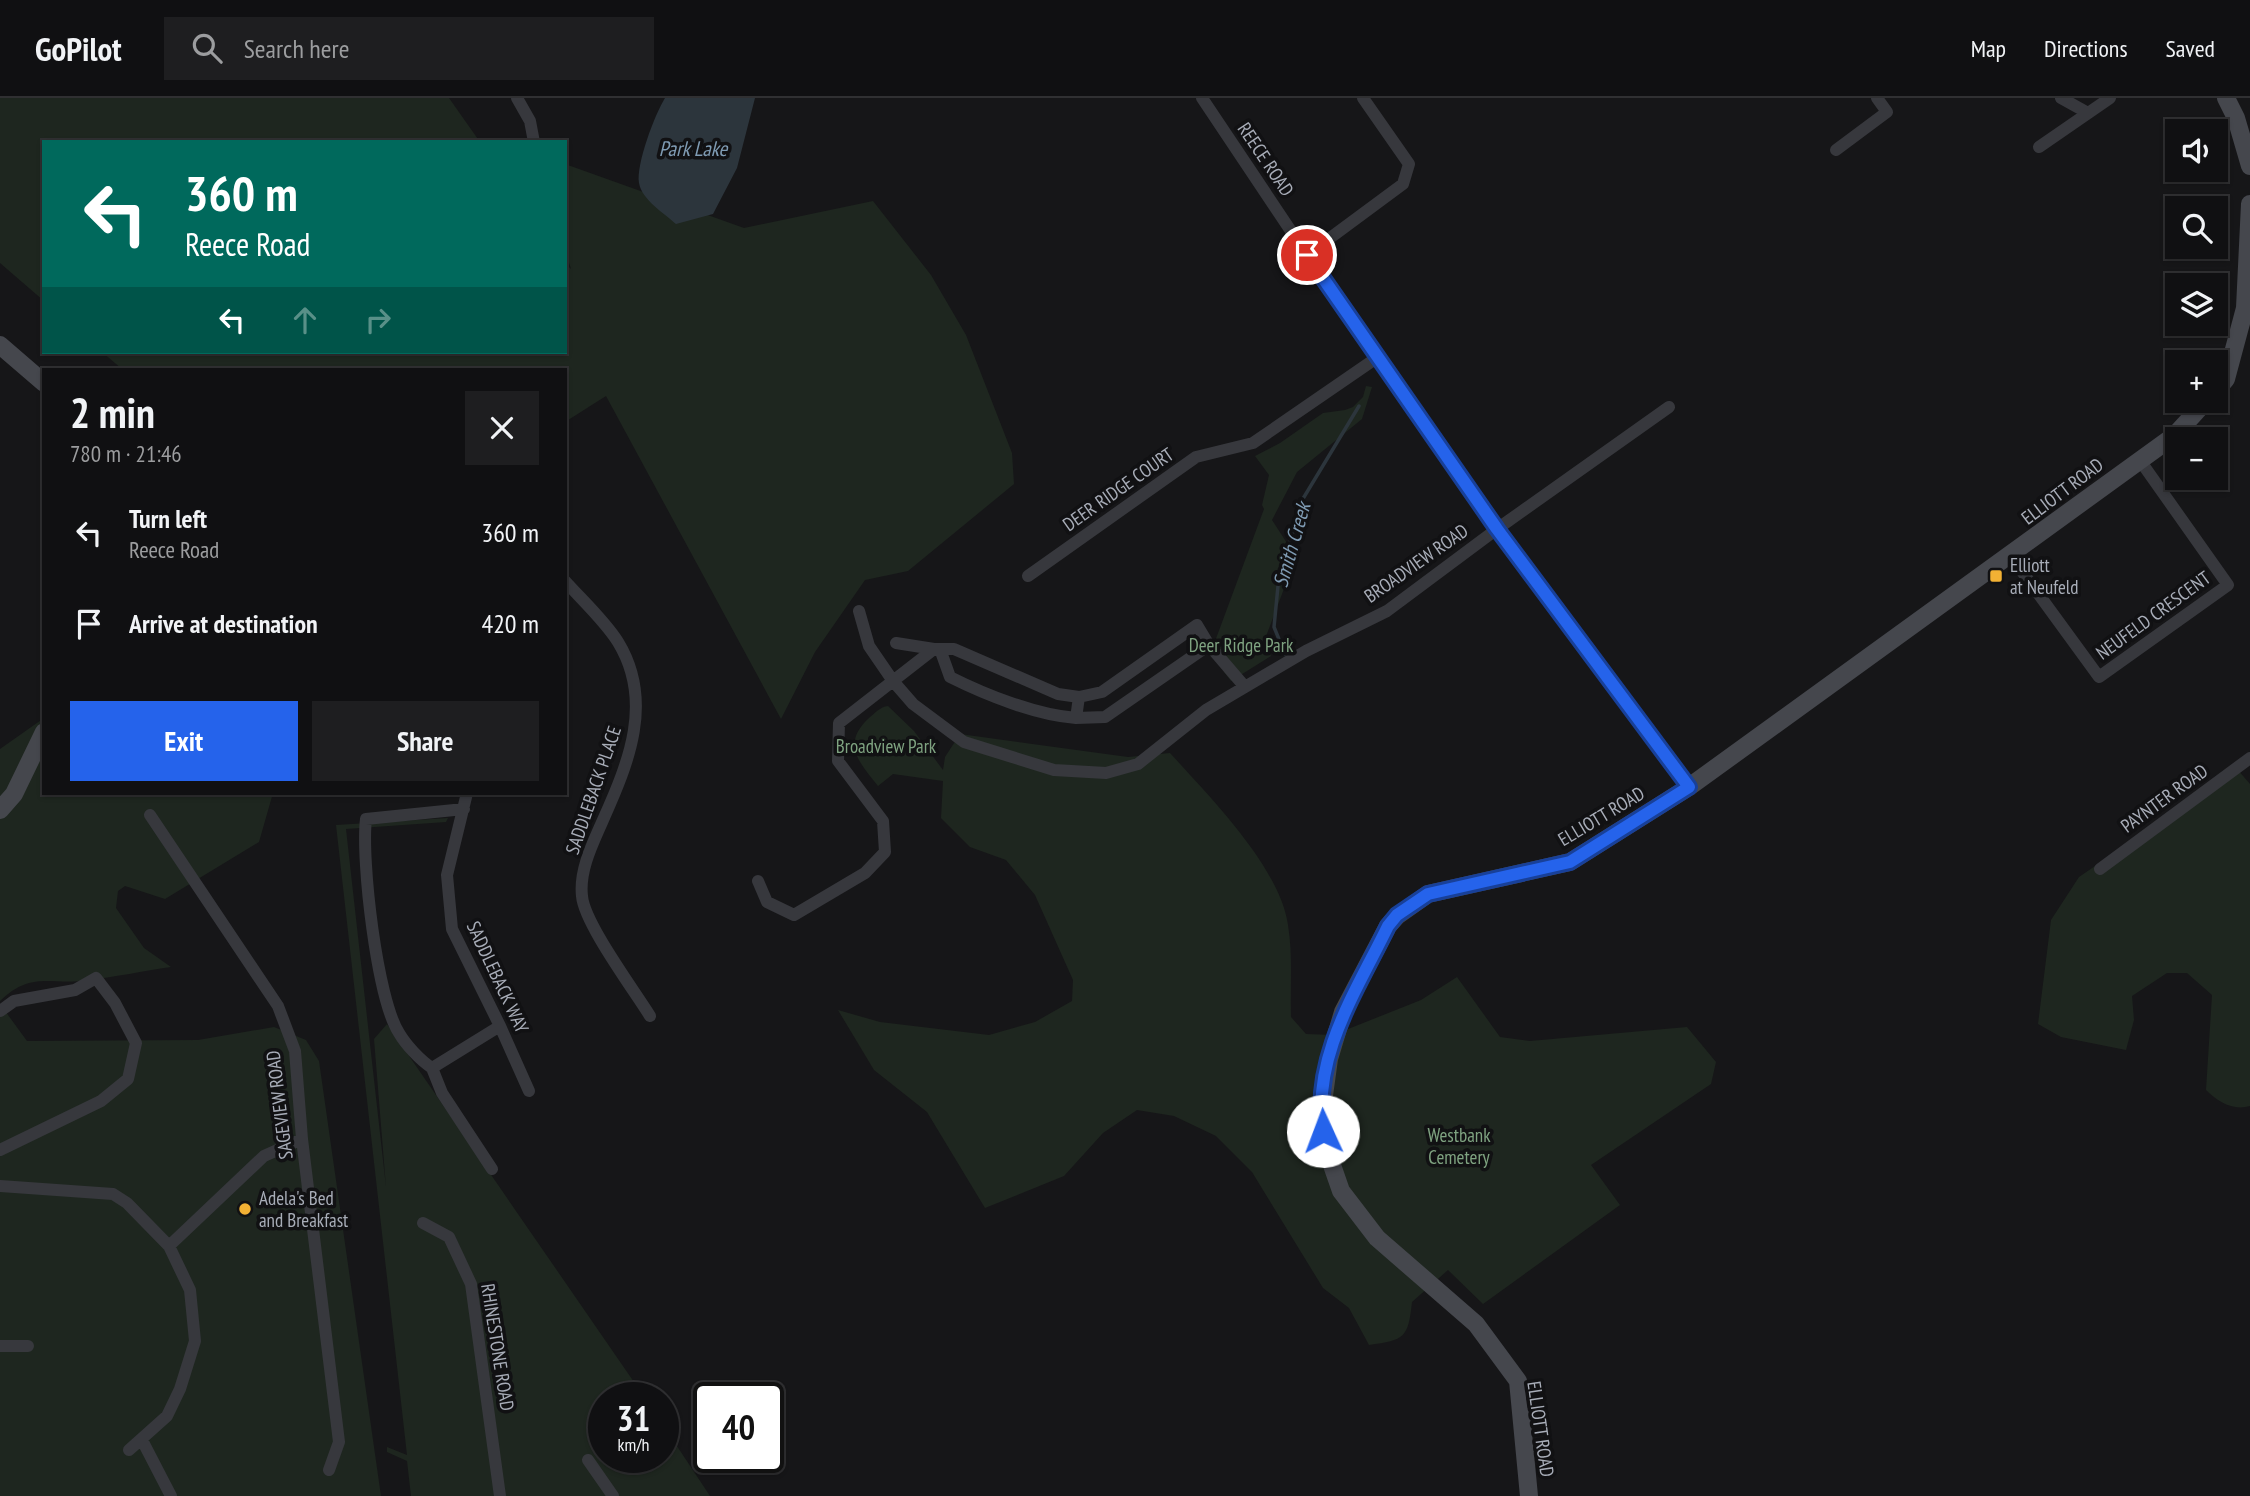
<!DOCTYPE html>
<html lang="en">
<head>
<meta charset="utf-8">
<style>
	body { margin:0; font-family:"PT Sans Narrow",sans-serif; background:#1e1e20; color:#f1f3f6; height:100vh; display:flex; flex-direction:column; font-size:26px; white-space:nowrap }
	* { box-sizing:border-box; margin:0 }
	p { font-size:23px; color:#9c9d9f }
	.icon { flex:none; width:38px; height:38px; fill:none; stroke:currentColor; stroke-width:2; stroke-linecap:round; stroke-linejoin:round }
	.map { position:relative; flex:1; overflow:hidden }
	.side { position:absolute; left:42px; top:270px; width:525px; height:427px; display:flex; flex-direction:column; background:#101012; border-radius:0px; box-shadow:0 2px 5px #0004,0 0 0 2px #303032 }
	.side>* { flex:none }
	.banner { position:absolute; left:42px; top:42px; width:525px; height:214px; border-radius:0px; box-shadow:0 2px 5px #0004,0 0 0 2px #303032; background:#00695c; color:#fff; overflow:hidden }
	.controls { position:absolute; left:2165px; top:21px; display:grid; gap:14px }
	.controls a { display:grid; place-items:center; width:63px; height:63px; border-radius:0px; background:#101012; box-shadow:0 2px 5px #0004,0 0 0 2px #303032; font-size:35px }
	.speed { position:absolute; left:588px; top:1284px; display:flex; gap:14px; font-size:35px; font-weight:700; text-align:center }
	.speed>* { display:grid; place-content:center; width:91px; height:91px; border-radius:50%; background:#101012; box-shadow:0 2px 5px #0004,0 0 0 2px #303032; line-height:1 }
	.speed small { font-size:18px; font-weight:400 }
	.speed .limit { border:4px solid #111; border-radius:10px; background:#fff; color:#111 }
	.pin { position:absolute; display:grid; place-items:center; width:60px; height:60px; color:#fff; margin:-30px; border:4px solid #fff; border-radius:50%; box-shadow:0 2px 7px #0007 }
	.me { position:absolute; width:77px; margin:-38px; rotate:358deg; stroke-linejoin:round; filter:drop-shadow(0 0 5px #0008) }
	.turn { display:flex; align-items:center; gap:24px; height:147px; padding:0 28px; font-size:32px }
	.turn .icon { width:91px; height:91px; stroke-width:2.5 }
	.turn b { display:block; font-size:49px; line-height:60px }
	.lanes { display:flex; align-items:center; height:66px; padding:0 28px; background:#0003; justify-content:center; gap:35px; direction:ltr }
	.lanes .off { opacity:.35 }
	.round { display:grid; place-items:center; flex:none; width:74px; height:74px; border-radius:0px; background:#1e1e20 }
	.overview { display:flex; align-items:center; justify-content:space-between; height:119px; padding:0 28px }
	h1 { font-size:42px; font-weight:700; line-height:52px }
	.cta { display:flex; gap:14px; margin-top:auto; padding:14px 28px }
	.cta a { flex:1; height:80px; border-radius:0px; background:#2563eb; color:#fff; font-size:28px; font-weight:700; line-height:80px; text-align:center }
	.cta a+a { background:#1e1e20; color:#f1f3f6 }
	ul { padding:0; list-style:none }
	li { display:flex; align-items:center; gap:21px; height:91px; padding:0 28px }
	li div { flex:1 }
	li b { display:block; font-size:26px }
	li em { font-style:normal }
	header { display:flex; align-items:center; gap:42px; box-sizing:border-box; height:98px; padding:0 35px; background:#101012; border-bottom:2px solid #303032 }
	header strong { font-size:33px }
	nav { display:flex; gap:38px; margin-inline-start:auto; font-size:24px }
	.search { width:490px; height:63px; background:#1e1e20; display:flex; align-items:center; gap:18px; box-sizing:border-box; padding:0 24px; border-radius:0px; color:#9c9d9f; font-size:26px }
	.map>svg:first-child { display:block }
</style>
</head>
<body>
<header>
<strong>GoPilot</strong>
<div class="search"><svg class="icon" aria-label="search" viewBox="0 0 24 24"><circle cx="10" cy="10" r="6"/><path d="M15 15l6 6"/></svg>Search here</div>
<nav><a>Map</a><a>Directions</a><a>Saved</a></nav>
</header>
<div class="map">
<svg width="2250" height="1398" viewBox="0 0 2250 1398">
	<rect width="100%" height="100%" fill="#161618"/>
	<path fill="#1e261f" d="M0 0H449L480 44H44V203L0 165Z
		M565 66 744 130 873 103 931 177 966 237 1012 355 1014 386 908 473 865 482 815 554 781 621 606 298 565 324V271H122L102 254H565V165L571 171 565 152Z
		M1366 288 1372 289 1362 321 1297 374 1272 422 1296 459 1265 541 1271 558 1231 583 1224 574 1214 546 1264 411 1262 407 1269 377 1255 358 1280 345 1323 315 1345 312 1353 309 1363 299Z
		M888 608 914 633 943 672 945 659 960 636 1128 659 1170 655C1208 697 1280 769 1288 827 1293 857 1290 889 1291 919L1306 936 1333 937 1421 902 1457 879 1500 939 1530 943 1687 929 1716 964 1711 986 1591 1067 1620 1107 1483 1206 1448 1172 1412 1204C1408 1240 1405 1242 1369 1247L1349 1210 1323 1190 1252 1074 1216 1038 1174 1018 1137 1012 1103 1035 1064 1078 985 1110 927 1014 874 972 838 912 880 924 989 937 1035 924 1072 903 1073 882 1035 797 1006 762 970 749 941 720 943 683 893 676 878 688C859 664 841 646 869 620 875 615 880 609 888 608Z
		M44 620V695H273L259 744 165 801 125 788 118 793 116 810 144 850 171 869C143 873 116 879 88 882 51 888 32 872 0 903V651Z
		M2237 671 2250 686V1008C2233 1013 2218 1004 2206 992L2212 897 2187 875H2167L2132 898 2134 922 2126 952 2061 939 2038 926 2051 822 2079 779Z
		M448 720 446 724 346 731 386 1089 374 941 387 926 645 1300H604V1360H663V1327L710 1398H411L407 1363 387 1354V1349L407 1357 336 727Z
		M0 906 27 943 198 942 274 929 306 942 319 963 381 1398H0Z"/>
	<path fill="#2c353c" d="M665 0H755L737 70 713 116 676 126C664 115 642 102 639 85 636 66 655 16 665 0Z"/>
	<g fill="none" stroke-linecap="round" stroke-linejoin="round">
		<path stroke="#2c353c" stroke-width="3.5" d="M1285 556 1274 529 1278 488 1301 404 1359 308"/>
		<path stroke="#37383d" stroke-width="12" d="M517 0 530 23 534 44
			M1202 0 1307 157 1497 431 1689 689
			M2061 0 2088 15
			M2039 49 2110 0
			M1836 52 1887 14 1877 0
			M1307 157 1403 86 1409 66 1363 0
			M2010 457 2099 579 2228 487 2139 361
			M1028 478 1196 359 1253 345 1378 259
			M565 483C581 501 605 523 618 544 654 603 629 664 603 722 593 745 579 772 582 798 584 825 634 892 650 918
			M859 513 869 548 893 583 913 606 964 644 1054 672 1106 675 1138 666 1206 612 1306 553 1387 513 1497 431 1669 309
			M896 545 934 551
			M940 551 950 579C986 597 1036 617 1076 620L1079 599 1102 594 1197 527 1209 547 1245 589
			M1076 620 1105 619 1209 547
			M467 695 447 777 452 831 500 928 529 993
			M464 711 366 721C361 762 377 901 399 935 406 947 420 962 432 970L500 928
			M150 717 278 908 295 953 302 1041 339 1344 329 1372
			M2100 771 2250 660
			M758 783 767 804 794 817 865 775 885 754 883 723 838 663 839 625 934 551H954L1058 596 1079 599
			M0 913 14 903 75 892 96 880 115 905 136 945 128 981 101 1003 0 1052
			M432 970 442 995 492 1071
			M0 1088 113 1096 127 1105 169 1148 190 1192 195 1243 180 1291 167 1318 129 1352
			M423 1125 449 1139 471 1186 500 1398
			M169 1148 264 1058 302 1041
			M0 1248H28
			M142 1342 171 1398
			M588 1362 613 1398"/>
		<path stroke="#45474d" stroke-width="18" d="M2226 0 2236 20 2250 68
			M0 247 44 285
			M2216 293 2226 281 2245 210 2250 106
			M0 712 14 696 44 634
			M1529 1398 1518 1283 1476 1226 1377 1140 1341 1093 1325 1047 1321 1019 1329 961 1343 914 1388 828 1397 818 1428 796 1570 764 1689 689 2175 337 2206 303"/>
	</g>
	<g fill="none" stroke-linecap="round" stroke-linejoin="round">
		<g stroke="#184099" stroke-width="18">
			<path id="route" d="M1307 157 1497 431 1689 689 1570 764 1428 796 1397 817 1388 828C1357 892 1312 958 1323 1033"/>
		</g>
		<use href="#route" stroke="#2563eb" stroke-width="12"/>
	</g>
	<g fill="#f2b134" stroke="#111113" stroke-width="2.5">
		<rect x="1989" y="471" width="14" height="14" rx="3.5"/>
		<circle cx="245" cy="1111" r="7"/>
	</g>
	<g text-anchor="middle" stroke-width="7" stroke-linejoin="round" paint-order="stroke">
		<g font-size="19" fill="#a8adb8" stroke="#111113">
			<text transform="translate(1266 61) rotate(56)" y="7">REECE ROAD</text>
			<text transform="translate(1118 391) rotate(-35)" y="7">DEER RIDGE COURT</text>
			<text transform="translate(2062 393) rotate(-37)" y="7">ELLIOTT ROAD</text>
			<text transform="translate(1416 465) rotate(-35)" y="7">BROADVIEW ROAD</text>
			<text transform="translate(2153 517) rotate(-36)" y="7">NEUFELD CRESCENT</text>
			<text transform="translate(593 692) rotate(-71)" y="7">SADDLEBACK PLACE</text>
			<text transform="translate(2164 700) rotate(-36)" y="7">PAYNTER ROAD</text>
			<text transform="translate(1601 718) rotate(-31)" y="7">ELLIOTT ROAD</text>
			<text transform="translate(498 879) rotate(65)" y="7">SADDLEBACK WAY</text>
			<text transform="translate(279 1007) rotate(-97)" y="7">SAGEVIEW ROAD</text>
			<text transform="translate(498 1249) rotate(81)" y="7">RHINESTONE ROAD</text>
			<text transform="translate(1541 1331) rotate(82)" y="7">ELLIOTT ROAD</text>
		</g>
		<g font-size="19" fill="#a8adb8" stroke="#111113" text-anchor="start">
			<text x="2010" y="474">Elliott<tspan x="2010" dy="22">at Neufeld</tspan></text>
			<text x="259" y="1107">Adela's Bed<tspan x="259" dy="22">and Breakfast</tspan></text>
		</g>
		<g font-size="19" fill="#7fa381" stroke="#111113">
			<text x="1241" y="554">Deer Ridge Park</text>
			<text x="886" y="655">Broadview Park</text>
			<text x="1459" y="1044">Westbank<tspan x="1459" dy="22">Cemetery</tspan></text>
		</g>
		<g font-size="21" font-style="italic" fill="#7f9bb3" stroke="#111113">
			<text x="693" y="58">Park Lake</text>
			<text transform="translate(1292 447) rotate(-74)" y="7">Smith Creek</text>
		</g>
	</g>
</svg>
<div class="controls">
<a><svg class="icon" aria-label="sound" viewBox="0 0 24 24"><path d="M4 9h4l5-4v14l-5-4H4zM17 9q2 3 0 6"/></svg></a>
<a><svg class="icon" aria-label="search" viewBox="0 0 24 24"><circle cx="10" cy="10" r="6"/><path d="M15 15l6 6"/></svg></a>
<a><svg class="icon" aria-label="layers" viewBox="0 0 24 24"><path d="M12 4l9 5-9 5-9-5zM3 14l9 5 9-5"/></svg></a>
<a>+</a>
<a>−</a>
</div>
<div class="speed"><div>31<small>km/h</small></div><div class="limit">40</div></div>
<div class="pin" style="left:1307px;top:157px;background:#d93025"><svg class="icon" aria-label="arrive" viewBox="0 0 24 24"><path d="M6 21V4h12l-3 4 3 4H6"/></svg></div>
<svg class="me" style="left:1323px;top:1033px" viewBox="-20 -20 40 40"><circle r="19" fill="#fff"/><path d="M0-13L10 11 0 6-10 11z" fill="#2563eb"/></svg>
<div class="banner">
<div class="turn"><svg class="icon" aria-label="left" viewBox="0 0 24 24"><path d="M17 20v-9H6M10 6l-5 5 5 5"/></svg><div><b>360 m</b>Reece Road</div></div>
<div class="lanes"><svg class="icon" aria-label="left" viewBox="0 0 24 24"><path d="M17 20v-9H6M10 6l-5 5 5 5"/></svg><svg class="icon off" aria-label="ahead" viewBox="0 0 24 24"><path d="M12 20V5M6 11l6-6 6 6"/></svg><svg class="icon off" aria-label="right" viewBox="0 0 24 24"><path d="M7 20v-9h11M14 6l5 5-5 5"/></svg></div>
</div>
<section class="side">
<div class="overview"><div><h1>2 min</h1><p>780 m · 21:46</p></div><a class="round"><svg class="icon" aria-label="close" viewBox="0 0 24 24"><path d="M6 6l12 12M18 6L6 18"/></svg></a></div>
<ul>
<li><svg class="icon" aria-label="left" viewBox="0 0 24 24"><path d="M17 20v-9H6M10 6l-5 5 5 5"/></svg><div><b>Turn left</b><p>Reece Road</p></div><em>360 m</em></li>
<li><svg class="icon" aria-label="arrive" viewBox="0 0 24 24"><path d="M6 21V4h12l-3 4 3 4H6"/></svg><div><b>Arrive at destination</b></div><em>420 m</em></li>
</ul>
<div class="cta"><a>Exit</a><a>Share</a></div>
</section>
</div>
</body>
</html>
